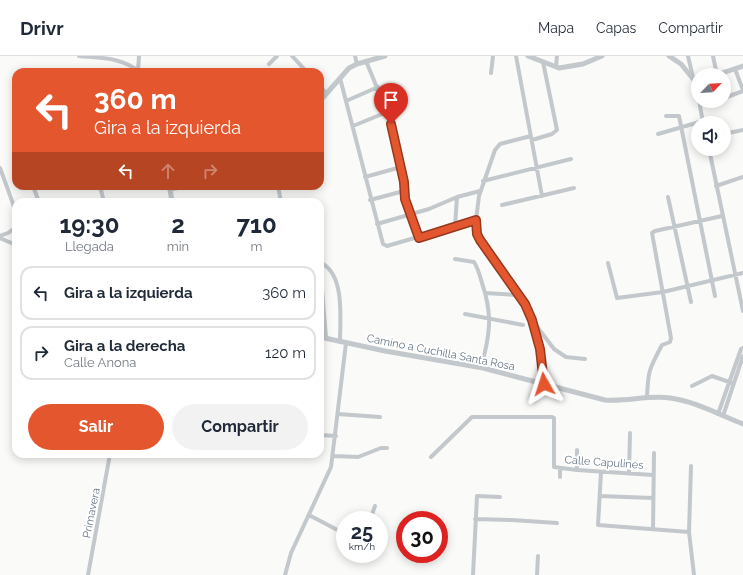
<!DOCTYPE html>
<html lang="es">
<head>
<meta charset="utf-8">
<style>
	body { margin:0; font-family:Raleway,sans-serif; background:#f2f2f3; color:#1f2937; height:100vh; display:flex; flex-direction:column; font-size:15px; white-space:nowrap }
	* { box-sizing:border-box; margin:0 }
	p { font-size:13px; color:#747a83 }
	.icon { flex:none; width:22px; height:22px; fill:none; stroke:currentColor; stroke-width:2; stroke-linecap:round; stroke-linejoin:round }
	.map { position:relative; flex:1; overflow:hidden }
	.sheet { position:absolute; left:12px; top:142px; width:312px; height:260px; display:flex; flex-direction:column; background:#fff; border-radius:12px; box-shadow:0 2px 10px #0003 }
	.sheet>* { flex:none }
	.guide { position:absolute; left:12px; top:12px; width:312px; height:122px; border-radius:12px; box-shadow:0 2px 10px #0003; background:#e4572e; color:#fff; overflow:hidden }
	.needle { width:26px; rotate:65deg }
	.tools { position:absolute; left:691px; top:12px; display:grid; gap:8px }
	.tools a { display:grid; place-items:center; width:40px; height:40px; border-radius:50%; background:#fff; box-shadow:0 2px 10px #0003; font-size:20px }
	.speed { position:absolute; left:336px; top:455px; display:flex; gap:8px; font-size:20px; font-weight:700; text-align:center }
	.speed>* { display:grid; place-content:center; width:52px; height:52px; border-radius:50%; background:#fff; box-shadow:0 2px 10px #0003; line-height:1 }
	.speed small { font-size:10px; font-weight:400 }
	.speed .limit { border:6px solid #d22; background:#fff; color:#111 }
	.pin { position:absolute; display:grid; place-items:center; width:34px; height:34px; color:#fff; margin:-41px -17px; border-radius:50% 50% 50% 0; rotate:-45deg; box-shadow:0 0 4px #0007 }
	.pin .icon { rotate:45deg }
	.me { position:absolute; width:44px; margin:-22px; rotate:354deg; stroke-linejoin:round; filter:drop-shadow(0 0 3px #0008) }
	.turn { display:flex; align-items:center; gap:14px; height:84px; padding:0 16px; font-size:18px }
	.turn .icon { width:52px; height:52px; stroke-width:2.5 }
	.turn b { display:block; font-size:28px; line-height:34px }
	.lanes { display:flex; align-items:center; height:38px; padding:0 16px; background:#0003; justify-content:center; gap:20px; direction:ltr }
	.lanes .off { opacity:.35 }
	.eta { display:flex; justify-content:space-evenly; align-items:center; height:68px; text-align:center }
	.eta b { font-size:24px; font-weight:700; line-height:28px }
	.action { display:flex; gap:8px; margin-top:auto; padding:8px 16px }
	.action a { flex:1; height:46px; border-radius:24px; background:#e4572e; color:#fff; font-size:16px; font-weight:700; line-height:46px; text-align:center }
	.action a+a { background:#f2f2f3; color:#1f2937 }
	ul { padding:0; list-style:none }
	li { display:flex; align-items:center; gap:12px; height:54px; margin:0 8px 6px; padding:0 8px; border:2px solid #e0e1e3; border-radius:12px }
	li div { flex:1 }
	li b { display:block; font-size:15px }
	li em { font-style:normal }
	header { display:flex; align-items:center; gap:24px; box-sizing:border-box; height:56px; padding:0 20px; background:#fff; border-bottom:1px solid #e0e1e3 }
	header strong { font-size:19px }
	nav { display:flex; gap:22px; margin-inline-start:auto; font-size:14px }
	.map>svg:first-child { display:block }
</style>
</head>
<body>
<header>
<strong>Drivr</strong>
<nav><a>Mapa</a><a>Capas</a><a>Compartir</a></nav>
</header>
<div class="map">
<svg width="743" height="519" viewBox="0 0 743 519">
	<rect width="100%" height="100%" fill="#fafaf8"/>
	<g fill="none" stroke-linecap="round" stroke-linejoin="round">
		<path stroke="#c3c8cc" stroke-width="4" d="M79 0C99 2 123 1 139 16
			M292 0 307 16
			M355 0 357 8
			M516 0 542 140
			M688 0 698 43
			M713 0 717 19
			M366 5 387 56 404 126 405 143 419 182
			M269 8 277 0
			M556 11 557 0
			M735 13 743 34
			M138 15 139 0
			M491 17 493 0
			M340 22 383 188 387 190 476 164
			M320 30 326 37
			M724 42 743 35
			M346 45 378 31
			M699 45 703 66
			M712 45H716
			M666 60H679L715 240
			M353 70 387 56
			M658 78 703 65
			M724 78 743 74
			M531 80 500 88 495 94 479 140 476 164 477 178 507 224 525 248 532 264 554 293 566 301 585 303
			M532 84 552 78 557 74 543 6
			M709 93 743 255
			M0 112 16 156
			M365 121 401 111
			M483 125 571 103
			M33 130 39 146
			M100 130 104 146
			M161 130 170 133
			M278 130 281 146
			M716 130 743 121
			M668 141 691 246
			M370 144 404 135
			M502 149 574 132
			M377 168 429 153 457 141 480 135
			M455 170 457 141
			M0 180 8 177 16 171
			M0 182 16 189
			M455 203 474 206C478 212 480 220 482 227 493 259 490 279 481 312
			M608 207 617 242 663 236 743 217
			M320 209 323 208C345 221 340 264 340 286
			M322 233 326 282
			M485 237 517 239
			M465 258 523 269
			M533 266 540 293 544 328
			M16 314 14 322 16 329
			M692 330 712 320 732 327
			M647 342C648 315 649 313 662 289L670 286 671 282 652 177 655 175 722 160
			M338 358 380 361
			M718 358 741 293 743 292
			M723 360 743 300
			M320 379 336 380
			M577 394V414
			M334 400 358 401 381 392H387
			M431 401 472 361H552L554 362V411L577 414 653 419
			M691 410 689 476 694 519
			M601 416 598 469 689 476
			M629 417 630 377
			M560 421V413
			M600 440 653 442
			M309 459 345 478
			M475 463 512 464 557 467
			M370 464 375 450
			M653 473 654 397
			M88 519 110 398
			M285 519 291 497 331 411 346 287
			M473 519 477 440 500 441
			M537 519 538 500"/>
		<path stroke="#c3c8cc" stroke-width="5" d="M528 0 559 12 583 8 602 0
			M669 0 681 8 694 24 698 23
			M716 19 743 10
			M320 45 349 12 357 8 385 0
			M172 146 170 133 186 130
			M320 281 385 295 483 312 605 344C626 346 648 339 670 342 694 345 720 359 743 368"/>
	</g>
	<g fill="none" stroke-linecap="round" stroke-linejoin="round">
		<g stroke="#94391e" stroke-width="10">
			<path id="route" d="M391 68 404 126 405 143 419 182 476 164 477 178 480 184 525 248 532 264 540 293 544 328"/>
		</g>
		<use href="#route" stroke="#e4572e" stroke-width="7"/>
	</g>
	<g text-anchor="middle" stroke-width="4" stroke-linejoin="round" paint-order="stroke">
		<g font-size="11" fill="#657683" stroke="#fff">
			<text transform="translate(441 296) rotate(11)" y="4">Camino a Cuchilla Santa Rosa</text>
			<text transform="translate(604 406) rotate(4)" y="4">Calle Capulines</text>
			<text transform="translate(91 457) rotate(-79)" y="4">Primavera</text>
		</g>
	</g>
</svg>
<div class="tools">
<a><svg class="needle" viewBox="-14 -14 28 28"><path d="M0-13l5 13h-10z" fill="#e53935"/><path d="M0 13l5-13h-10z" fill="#747a83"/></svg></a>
<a><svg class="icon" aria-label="sound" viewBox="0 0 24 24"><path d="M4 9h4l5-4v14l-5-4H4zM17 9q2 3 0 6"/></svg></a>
</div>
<div class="speed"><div>25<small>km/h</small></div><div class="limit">30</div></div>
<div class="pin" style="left:391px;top:68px;background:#d93025"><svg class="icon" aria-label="arrive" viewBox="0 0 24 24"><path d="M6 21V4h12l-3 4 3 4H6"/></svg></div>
<svg class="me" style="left:544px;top:328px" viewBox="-20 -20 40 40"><path d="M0-17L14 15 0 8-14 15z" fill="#e4572e" stroke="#fff" stroke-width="4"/></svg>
<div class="guide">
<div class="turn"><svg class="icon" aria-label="left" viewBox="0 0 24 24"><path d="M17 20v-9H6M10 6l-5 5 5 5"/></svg><div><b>360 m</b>Gira a la izquierda</div></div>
<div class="lanes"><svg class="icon" aria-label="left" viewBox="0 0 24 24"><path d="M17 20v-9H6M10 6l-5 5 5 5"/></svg><svg class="icon off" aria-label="ahead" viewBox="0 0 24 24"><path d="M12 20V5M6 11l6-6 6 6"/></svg><svg class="icon off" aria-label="right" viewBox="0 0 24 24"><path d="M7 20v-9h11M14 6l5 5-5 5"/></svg></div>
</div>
<section class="sheet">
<div class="eta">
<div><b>19:30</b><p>Llegada</p></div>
<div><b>2</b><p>min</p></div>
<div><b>710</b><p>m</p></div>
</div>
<ul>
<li><svg class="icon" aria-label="left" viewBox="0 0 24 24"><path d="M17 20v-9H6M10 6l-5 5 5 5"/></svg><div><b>Gira a la izquierda</b></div><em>360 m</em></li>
<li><svg class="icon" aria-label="right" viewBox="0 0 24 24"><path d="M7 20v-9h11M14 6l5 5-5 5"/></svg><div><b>Gira a la derecha</b><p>Calle Anona</p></div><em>120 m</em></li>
</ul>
<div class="action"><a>Salir</a><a>Compartir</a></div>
</section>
</div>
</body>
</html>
